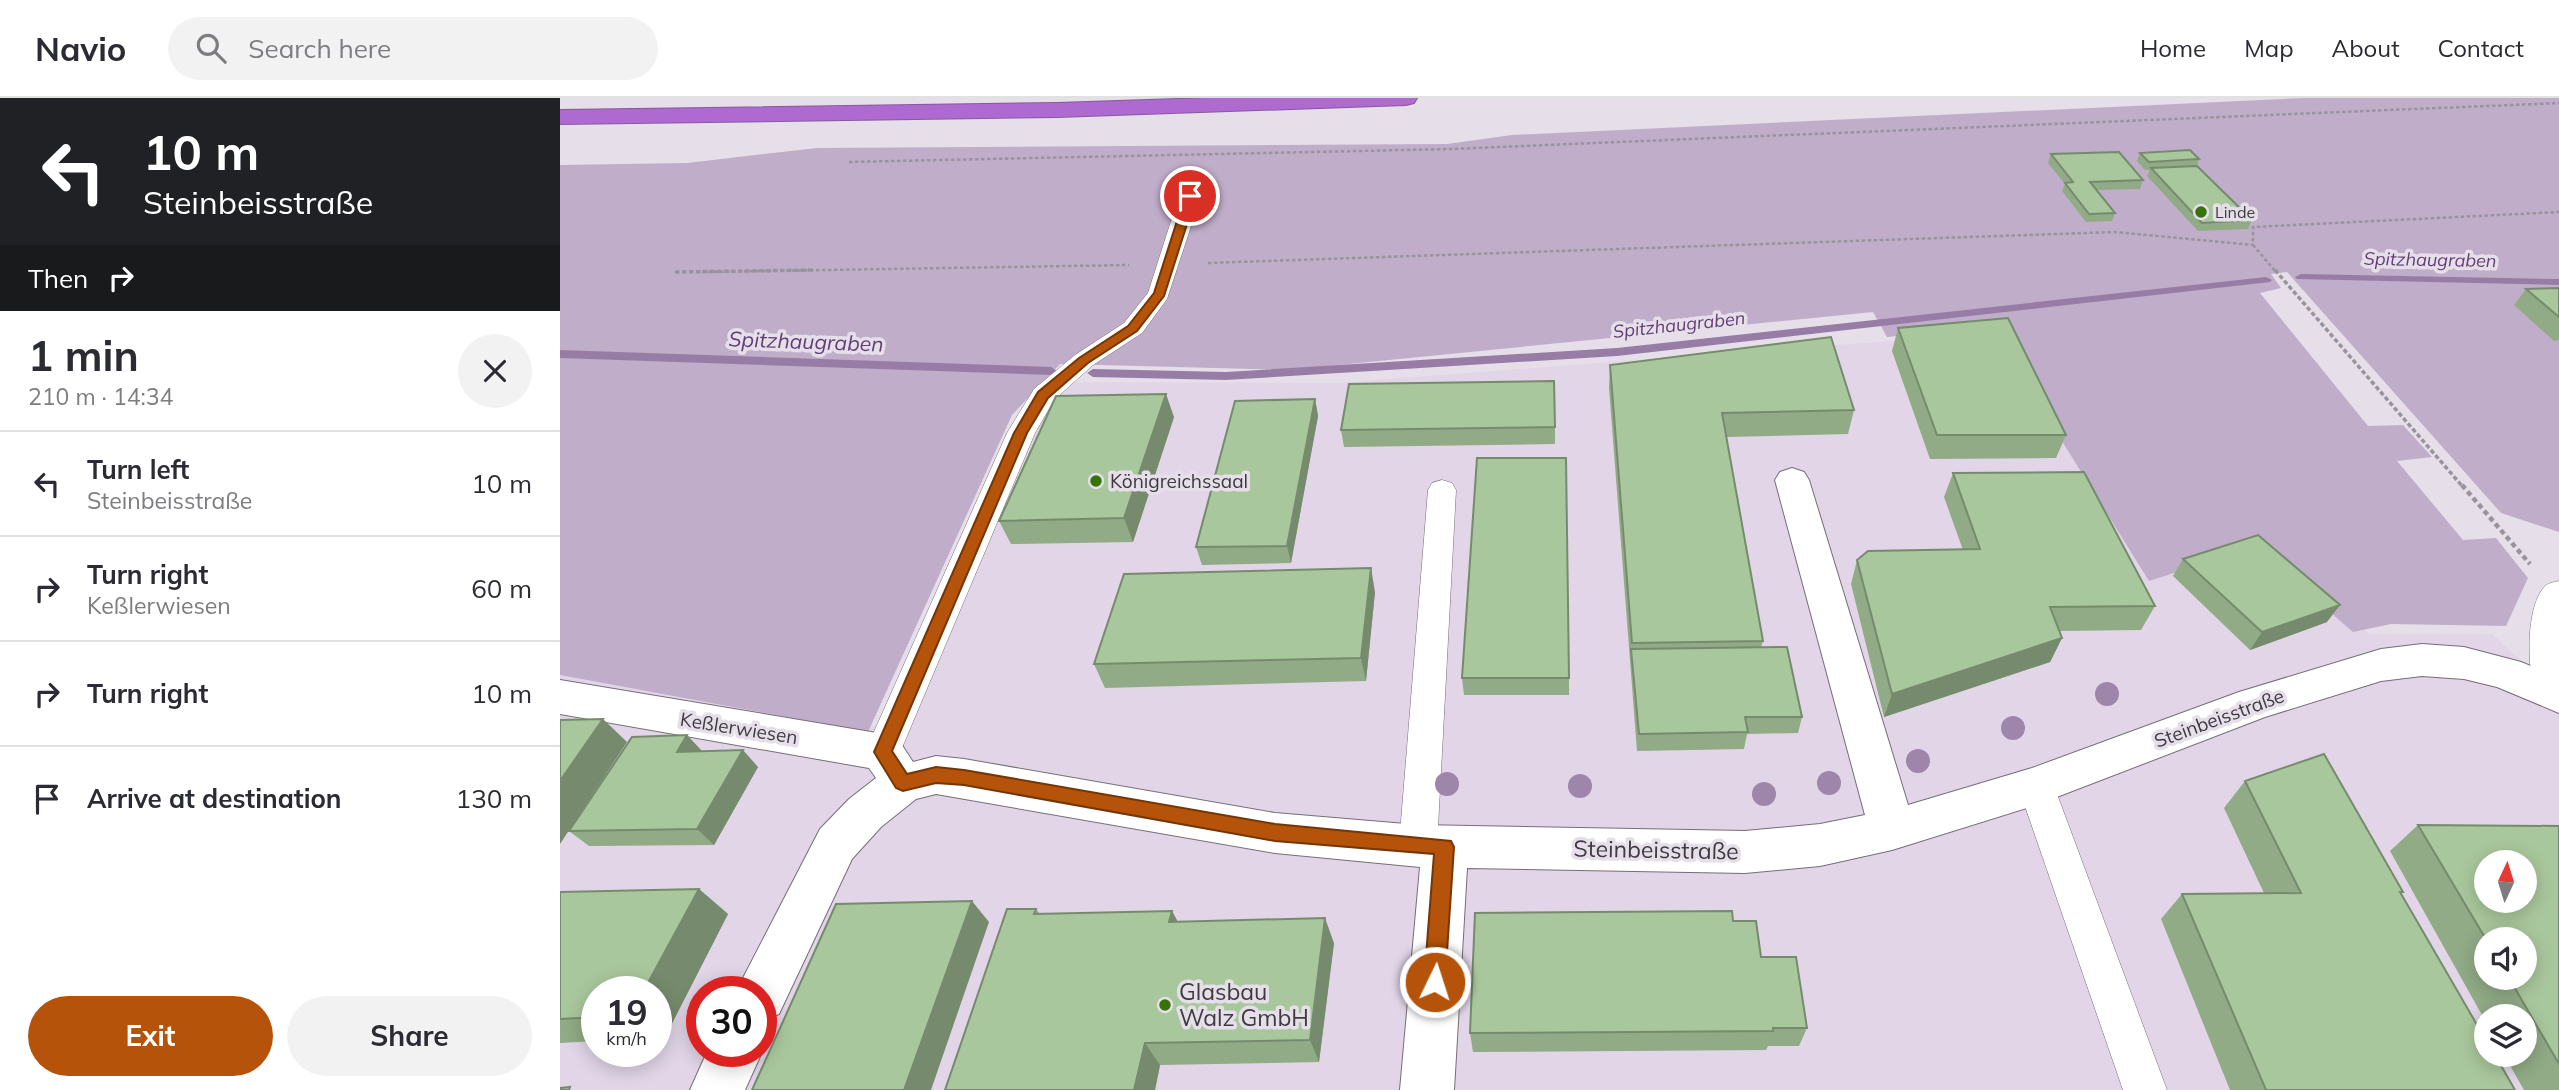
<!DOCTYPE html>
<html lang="en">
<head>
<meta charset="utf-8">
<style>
	body { margin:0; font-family:Mulish,sans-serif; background:#f2f2f3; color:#2b2b33; height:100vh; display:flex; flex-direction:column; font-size:26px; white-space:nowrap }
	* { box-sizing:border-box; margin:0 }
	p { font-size:23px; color:#7c7c81 }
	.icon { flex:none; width:38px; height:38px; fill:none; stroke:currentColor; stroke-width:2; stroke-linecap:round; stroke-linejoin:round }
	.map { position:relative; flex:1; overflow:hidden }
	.panel { display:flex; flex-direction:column; background:#fff; width:560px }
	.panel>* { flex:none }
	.hud { background:#202124; color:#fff; overflow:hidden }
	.needle { width:46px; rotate:4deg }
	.tools { position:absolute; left:1914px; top:752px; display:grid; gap:14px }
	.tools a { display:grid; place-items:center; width:63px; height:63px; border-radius:50%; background:#fff; box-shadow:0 4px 18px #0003; font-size:35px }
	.speed { position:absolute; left:21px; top:878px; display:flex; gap:14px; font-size:35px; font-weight:700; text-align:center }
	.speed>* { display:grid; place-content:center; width:91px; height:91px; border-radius:50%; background:#fff; box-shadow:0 4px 18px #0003; line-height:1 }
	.speed small { font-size:18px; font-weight:400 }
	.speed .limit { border:10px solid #d22; background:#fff; color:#111 }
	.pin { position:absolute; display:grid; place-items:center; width:60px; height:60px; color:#fff; margin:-30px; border:4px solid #fff; border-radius:50%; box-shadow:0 2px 7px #0007 }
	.me { position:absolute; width:77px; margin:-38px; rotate:4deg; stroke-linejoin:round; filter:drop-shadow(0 0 5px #0008) }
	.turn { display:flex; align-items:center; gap:24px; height:147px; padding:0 28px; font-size:32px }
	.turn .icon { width:91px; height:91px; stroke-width:2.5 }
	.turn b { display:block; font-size:49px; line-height:60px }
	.then { display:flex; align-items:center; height:66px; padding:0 28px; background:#0003; gap:14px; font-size:26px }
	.round { display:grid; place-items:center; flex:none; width:74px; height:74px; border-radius:37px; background:#f2f2f3 }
	.summary { display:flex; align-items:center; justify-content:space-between; height:119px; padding:0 28px }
	h1 { font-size:42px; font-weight:700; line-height:52px }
	.action { display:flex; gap:14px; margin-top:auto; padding:14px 28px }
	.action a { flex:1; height:80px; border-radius:42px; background:#b45309; color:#fff; font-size:28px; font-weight:700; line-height:80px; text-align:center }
	.action a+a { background:#f2f2f3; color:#2b2b33 }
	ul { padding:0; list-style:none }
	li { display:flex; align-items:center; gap:21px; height:105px; padding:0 28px; border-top:2px solid #e1e1e2 }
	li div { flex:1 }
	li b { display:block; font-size:26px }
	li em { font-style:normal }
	header { display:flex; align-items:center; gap:42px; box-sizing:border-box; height:98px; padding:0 35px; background:#fff; border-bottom:2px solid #e1e1e2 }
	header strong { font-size:33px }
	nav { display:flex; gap:38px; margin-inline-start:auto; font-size:24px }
	.search { width:490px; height:63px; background:#f2f2f3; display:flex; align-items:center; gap:18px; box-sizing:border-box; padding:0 24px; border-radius:38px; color:#7c7c81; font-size:26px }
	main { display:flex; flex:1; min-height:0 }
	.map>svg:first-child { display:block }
</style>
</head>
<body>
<header>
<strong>Navio</strong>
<div class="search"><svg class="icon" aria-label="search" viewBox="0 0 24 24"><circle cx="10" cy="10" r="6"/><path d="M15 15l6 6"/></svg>Search here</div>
<nav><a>Home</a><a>Map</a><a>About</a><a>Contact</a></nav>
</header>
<main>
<section class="panel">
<div class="hud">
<div class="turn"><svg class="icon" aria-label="left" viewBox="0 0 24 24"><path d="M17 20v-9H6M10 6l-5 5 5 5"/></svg><div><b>10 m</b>Steinbeisstraße</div></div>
<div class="then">Then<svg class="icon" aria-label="right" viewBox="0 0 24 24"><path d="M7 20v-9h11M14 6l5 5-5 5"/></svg></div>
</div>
<div class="summary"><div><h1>1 min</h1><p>210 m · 14:34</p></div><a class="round"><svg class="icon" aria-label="close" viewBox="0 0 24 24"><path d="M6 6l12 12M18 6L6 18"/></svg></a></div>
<ul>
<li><svg class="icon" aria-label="left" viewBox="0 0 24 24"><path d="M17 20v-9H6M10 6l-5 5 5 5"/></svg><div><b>Turn left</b><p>Steinbeisstraße</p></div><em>10 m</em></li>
<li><svg class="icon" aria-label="right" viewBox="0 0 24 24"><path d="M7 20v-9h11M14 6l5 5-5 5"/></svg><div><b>Turn right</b><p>Keßlerwiesen</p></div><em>60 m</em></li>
<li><svg class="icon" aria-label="right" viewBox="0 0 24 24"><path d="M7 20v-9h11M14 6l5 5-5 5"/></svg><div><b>Turn right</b></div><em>10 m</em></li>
<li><svg class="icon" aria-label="arrive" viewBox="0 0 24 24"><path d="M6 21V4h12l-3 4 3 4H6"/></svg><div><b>Arrive at destination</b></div><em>130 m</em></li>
</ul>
<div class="action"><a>Exit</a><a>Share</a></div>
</section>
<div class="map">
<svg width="1999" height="992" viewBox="0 0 1999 992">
	<rect width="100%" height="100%" fill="#e6dfea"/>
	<path fill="#e1d5e7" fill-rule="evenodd" d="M1606 222 1808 536H1932L1999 598V992H0V575L322 630 502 284 776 285ZM1927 765H1965V803H1927ZM1927 842H1965V880H1927ZM37 894H96V954H37ZM142 894H201V954H142ZM1927 919H1965V957H1927Z"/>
	<path fill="#c0adca" d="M1744 0H1999V434L1941 415 1727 174 1711 176 1721 190 1700 195 1808 328 1843 327 1872 359 1837 363 1903 442 1936 440 1968 480 1946 528 1831 526 1793 534 1695 449 1589 483 1431 229 1327 239 1313 214 728 272 500 266 452 317 308 634 0 577V67L127 65 257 50 887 46 952 37Z"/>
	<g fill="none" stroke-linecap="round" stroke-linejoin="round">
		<path fill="#977da6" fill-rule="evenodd" d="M1741 176 1999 181V187L1737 181 1735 179Z
			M1706 179 1712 182 1710 184 1057 258 666 282 533 279 527 275 533 271 666 274 1057 250Z
			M0 252 491 269 497 273 491 277 0 260Z"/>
		<g stroke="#756e78" stroke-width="1">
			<path id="lane" d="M630 92 637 94 641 98 607 201 582 235 533 267 494 302 475 335 336 664 323 669 310 664 305 654 447 335 474 291 515 257 564 225 588 195 619 98 623 94Z
				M882 382 892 385 896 392 877 748 871 760 858 765 845 760 839 748 868 392 872 385Z
				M1999 483V604L1991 606 1979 603C1966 578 1965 511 1984 489 1988 485 1994 484 1999 483Z
				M1476 672 1489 677 1494 688 1607 992H1563L1458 688 1463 677Z"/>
		</g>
		<g stroke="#756e78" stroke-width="2">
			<path id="street" d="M1232 370 1244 374 1249 382 1348 707 1472 670 1679 594 1821 551 1862 546 1904 549 1961 564 1999 580V615L1937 589 1904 581 1862 578 1821 583 1705 619 1476 707 1332 752 1260 768 1185 775 907 770 894 992H840L860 769 715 755 376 696 356 701 321 729 292 761 219 916 201 923V894H177L183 880 260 731 289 701 316 680 309 670 0 616V582L323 636 338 641 353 664 376 658 404 661 715 715 858 727 1185 733 1260 726 1305 717 1215 382 1220 374Z
				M201 953 202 954 185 992H130L147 954Z"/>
		</g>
		<g stroke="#875a9e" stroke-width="2">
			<path id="highway" d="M648 0H857L854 5 846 7 497 19 0 26V12L497 5Z"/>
		</g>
		<path stroke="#99949c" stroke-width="2.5" stroke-dasharray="3.5 2.5" stroke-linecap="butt" d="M289 64 890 51 1999 5
			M1693 147 1716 174
			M648 165 1555 134 1693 147V129L1999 114
			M142 174 569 167"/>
		<path stroke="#99949c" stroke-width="3.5" stroke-dasharray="4.5 2.5" stroke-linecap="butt" d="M1715 172 1903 389
			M115 174 255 172"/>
		<path stroke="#99949c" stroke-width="4.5" stroke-dasharray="5 3.5" stroke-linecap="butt" d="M1902 387 1970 466"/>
		<use href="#lane" fill="#fff" fill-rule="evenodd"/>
		<use href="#street" fill="#fff" fill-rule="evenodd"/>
		<use href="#highway" fill="#ae6ad1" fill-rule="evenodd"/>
	</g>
	<g fill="#9e86aa">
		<circle cx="1547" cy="596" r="12"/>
		<circle cx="1453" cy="630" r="12"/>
		<circle cx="1358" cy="663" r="12"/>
		<circle cx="1269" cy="685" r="12"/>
		<circle cx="887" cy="686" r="12"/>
		<circle cx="1020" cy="688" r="12"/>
		<circle cx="1204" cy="696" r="12"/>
	</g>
	<path fill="#91ab86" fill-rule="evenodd" d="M1580 55 1639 61 1637 68 1692 122 1688 131 1638 133 1587 78 1590 72H1585L1577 63Z
		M1491 56 1583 82 1580 91 1537 92 1555 115 1552 123 1526 124 1502 93 1505 86 1488 65Z
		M1999 190V242L1994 243 1954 207 1966 191Z
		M1338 230 1506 337 1496 360 1370 361 1332 253Z
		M1050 267 1294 312 1288 336 1166 339 1203 543 1201 549 1242 619 1238 635 1187 636 1184 651 1077 653 1049 290Z
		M755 301 758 318 731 465 642 467 636 449Z
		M614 319 573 444 451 446 439 423Z
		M995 329V346L784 349 781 332Z
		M1393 375 1595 508 1581 532 1499 533 1502 540 1490 564 1324 619 1291 486 1297 462 1403 452 1384 399Z
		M1623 461 1767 524 1690 552 1613 478Z
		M815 494 806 583 545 590 534 566Z
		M902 580H1009V597H904Z
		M142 653 198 669 154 747 29 748 9 733Z
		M1685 683 1843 794 1841 795 1955 992H1670L1601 821 1622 796 1704 795 1664 710Z
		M1858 727 1999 728V992H1964L1944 957H1965V919H1927V926L1830 753ZM1927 842 1965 880H1927Z
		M139 791 168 816 104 941H96V894H37V943L0 945V794Z
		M476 811 480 816 612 813 618 824 774 845 759 964 600 967 595 992H385Z
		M1173 823 1201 859 1247 930 1239 948H1208L1206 952 913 954 910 935Z"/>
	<path fill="#768b6d" d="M606 296 614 319 573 444 564 420Z
		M755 301 758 318 731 465 727 448Z
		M811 470 815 494 806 583 801 560Z
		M1780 507 1767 524 1690 552 1702 534Z
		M1502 540 1490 564 1324 619 1332 596Z
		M43 621 67 644 0 746V683Z
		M127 637 143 654H117Z
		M183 652 198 669 154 747 137 731Z
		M139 791 168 816 104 941 96 936V894H83Z
		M412 803 429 824 371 992H344Z
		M612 813 625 838 609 824Z
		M765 820 774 845 759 964 750 942Z
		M585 945 600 967 595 992H574Z"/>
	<path fill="#a9c79c" stroke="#768b6d" stroke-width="2" fill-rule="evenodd" d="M1630 52 1639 61 1589 64 1580 55Z
		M1559 54 1583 82 1530 84 1555 115 1529 116 1505 85 1513 84 1491 56Z
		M1637 68 1692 122 1642 125 1591 70Z
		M1999 190V219L1966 191Z
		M1448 220 1506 337H1377L1338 230Z
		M1271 239 1294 312 1162 315 1203 543 1072 545 1050 267Z
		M994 283 995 329 781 332 789 286Z
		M606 296 564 420 439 423 496 298Z
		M755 301 727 448 636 449 675 303Z
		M917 360H1006L1009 580H902Z
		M1524 374 1595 508 1490 509 1502 540 1332 596 1297 462 1308 453 1420 451 1393 375Z
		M1698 437 1780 507 1702 534 1623 461Z
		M811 470 801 560 534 566 564 476Z
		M1227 549 1242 619H1185L1188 634 1079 636 1071 551Z
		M43 621 0 683V622Z
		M127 637 117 654 183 652 137 731 9 733 72 639Z
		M1764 656 1843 794H1840L1927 944V957H1935L1955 992H1706L1622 796 1741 795 1685 683Z
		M1858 727 1999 728V966L1949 880H1965V842H1927V843ZM1927 765H1965V803H1927Z
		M139 791 83 894H37V919L0 921V794Z
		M412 803 344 992H192L276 806Z
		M447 811H476L474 816 612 813 609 824 765 820 750 942 585 945 574 992H385Z
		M1172 813 1173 823H1196L1201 859H1236L1247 930H1213V933L910 935 915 815Z
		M10 989 9 992H0V990Z"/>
	<path fill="#b45309" stroke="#753606" stroke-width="2" d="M630 95 636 98 604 198 577 233 528 265 488 300 467 335 332 653 347 676 376 669 404 672 715 726 891 743 894 749 885 884 882 891 875 894 867 891 864 884 874 756 715 743 404 687 376 685 343 693 336 690 314 654 454 335 478 294 519 260 568 228 594 195 625 98Z"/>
	<g fill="#367309" stroke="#e6dfea" stroke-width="2.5">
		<circle cx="1641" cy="114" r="7"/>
		<circle cx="536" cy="383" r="7"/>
		<circle cx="605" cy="907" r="7"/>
	</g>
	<g text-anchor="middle" stroke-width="7" stroke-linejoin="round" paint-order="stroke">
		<g font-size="16" fill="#3e3b40" stroke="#e6dfea" text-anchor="start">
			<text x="1655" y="120">Linde</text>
		</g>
		<g font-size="18" font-style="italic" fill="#623e75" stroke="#e6dfea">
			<text transform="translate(1870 162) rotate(1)" y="6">Spitzhaugraben</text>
			<text transform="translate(1119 227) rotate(-6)" y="6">Spitzhaugraben</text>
		</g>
		<g font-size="19" fill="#3e3b40" stroke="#e6dfea" text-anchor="start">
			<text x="550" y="390">Königreichssaal</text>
		</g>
		<g font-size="19" fill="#3e3b40" stroke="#e6dfea">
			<text transform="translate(1659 620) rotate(-20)" y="7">Steinbeisstraße</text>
			<text transform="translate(179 630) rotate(9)" y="7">Keßlerwiesen</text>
		</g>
		<g font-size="21" font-style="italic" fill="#623e75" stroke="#e6dfea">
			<text transform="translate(246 244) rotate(2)" y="7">Spitzhaugraben</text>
		</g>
		<g font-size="23" fill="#3e3b40" stroke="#e6dfea">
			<text transform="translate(1096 752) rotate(1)" y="8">Steinbeisstraße</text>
		</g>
		<g font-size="23" fill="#3e3b40" stroke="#e6dfea" text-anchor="start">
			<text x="619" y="902">Glasbau<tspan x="619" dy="26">Walz GmbH</tspan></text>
		</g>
	</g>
</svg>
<div class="tools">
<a><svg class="needle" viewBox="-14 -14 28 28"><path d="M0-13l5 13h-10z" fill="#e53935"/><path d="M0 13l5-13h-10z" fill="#7c7c81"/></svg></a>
<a><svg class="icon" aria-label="sound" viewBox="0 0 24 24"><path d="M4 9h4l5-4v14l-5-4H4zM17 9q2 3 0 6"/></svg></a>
<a><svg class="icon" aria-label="layers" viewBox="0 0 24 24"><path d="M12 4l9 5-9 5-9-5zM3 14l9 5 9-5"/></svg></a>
</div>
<div class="speed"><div>19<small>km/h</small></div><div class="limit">30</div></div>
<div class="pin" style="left:630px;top:98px;background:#d93025"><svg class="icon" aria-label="arrive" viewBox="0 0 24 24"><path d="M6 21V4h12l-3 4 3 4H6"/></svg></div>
<svg class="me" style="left:875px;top:884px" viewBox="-20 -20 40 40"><circle r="17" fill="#b45309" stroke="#fff" stroke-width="3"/><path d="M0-11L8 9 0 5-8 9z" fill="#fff"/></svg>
</div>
</main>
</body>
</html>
